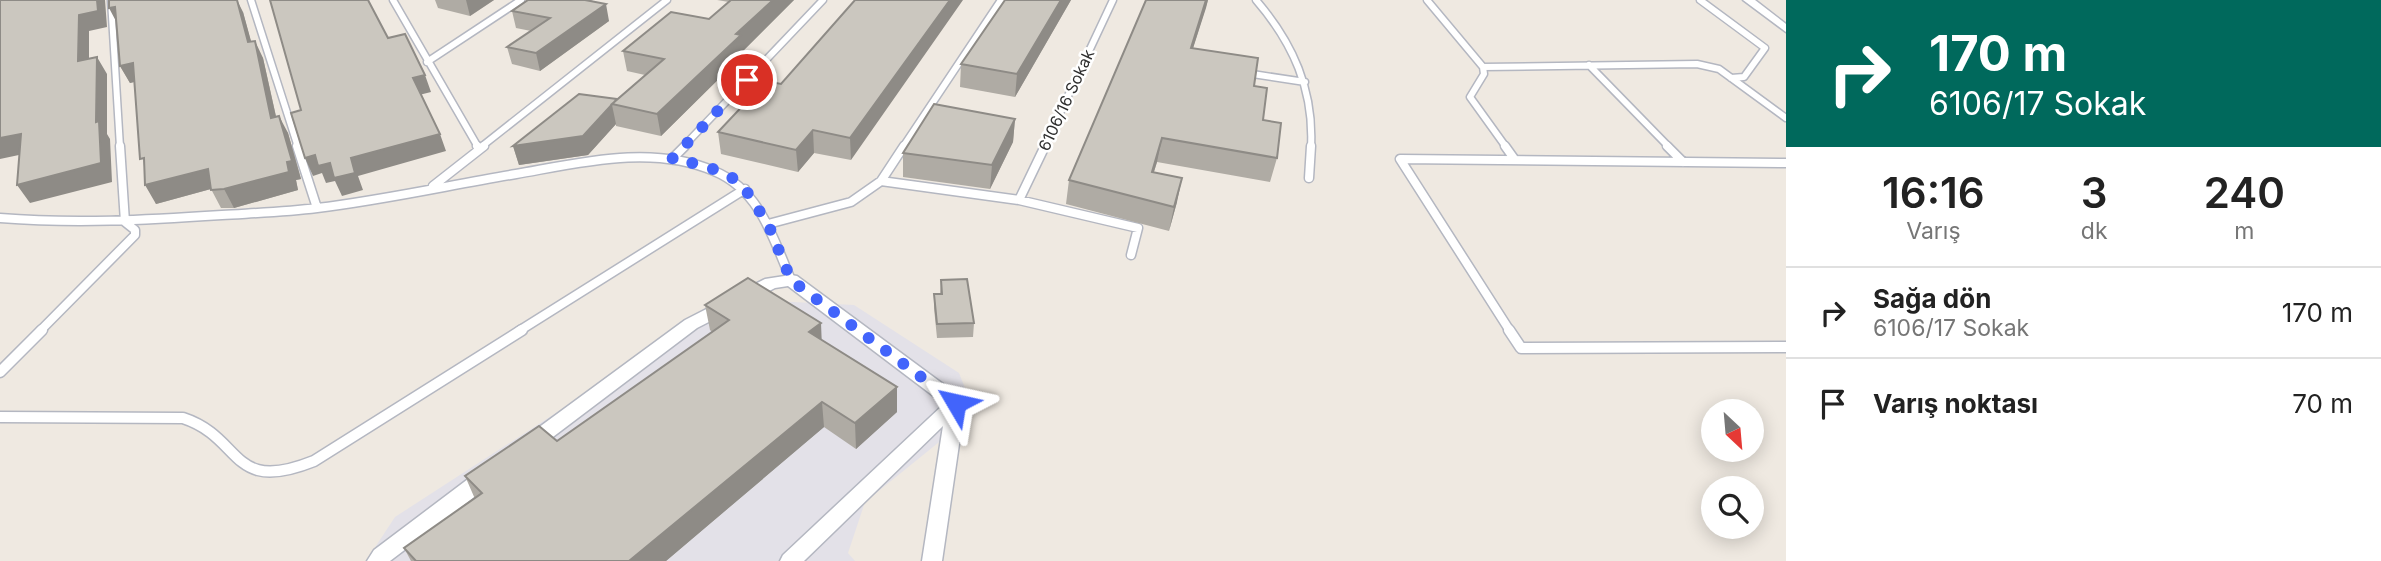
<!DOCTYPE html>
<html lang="tr">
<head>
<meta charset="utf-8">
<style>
	body { margin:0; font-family:Inter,sans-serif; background:#f6f6f6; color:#222; height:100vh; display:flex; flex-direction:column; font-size:26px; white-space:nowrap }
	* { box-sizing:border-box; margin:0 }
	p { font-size:23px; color:#767676 }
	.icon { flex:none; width:38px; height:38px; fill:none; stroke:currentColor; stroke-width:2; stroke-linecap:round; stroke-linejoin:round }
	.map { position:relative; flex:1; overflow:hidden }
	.side { display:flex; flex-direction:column; background:#fff; width:595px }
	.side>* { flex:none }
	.banner { background:#00695c; color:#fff; overflow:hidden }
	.needle { width:46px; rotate:154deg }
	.controls { position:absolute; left:1701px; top:399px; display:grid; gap:14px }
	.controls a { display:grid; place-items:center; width:63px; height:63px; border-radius:50%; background:#fff; box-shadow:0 4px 18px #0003; font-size:35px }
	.pin { position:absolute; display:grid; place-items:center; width:60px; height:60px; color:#fff; margin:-30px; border:4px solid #fff; border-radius:50%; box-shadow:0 2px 7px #0007 }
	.me { position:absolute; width:77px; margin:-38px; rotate:306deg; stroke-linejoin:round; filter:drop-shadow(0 0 5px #0008) }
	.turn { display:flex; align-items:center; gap:24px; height:147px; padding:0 28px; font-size:32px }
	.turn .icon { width:91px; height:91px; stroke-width:2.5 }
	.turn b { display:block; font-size:49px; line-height:60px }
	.eta { display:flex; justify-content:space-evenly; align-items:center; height:119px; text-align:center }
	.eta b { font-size:42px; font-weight:600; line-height:49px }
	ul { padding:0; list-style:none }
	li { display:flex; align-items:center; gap:21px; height:91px; padding:0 28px; border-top:2px solid #e0e0e0 }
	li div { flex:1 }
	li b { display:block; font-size:26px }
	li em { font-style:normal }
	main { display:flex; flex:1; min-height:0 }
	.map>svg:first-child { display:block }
</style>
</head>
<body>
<main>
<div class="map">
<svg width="1786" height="561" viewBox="0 0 1786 561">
	<rect width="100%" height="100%" fill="#efe9e1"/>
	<path fill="#e3e1e8" d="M752 286 773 301 854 305 959 373 975 413 865 502 848 553 855 561H366L395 517Z"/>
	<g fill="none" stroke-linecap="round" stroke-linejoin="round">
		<g stroke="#b4b7c1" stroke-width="9">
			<path id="lane-far2" d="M111 0 120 147
				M251 0 298 147
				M393 0 478 147
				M1256 0C1293 43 1314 90 1311 147
				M1427 0 1483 67 1484 74 1470 97 1506 147
				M1700 0 1765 48 1744 77 1731 78
				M427 62 521 0
				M1589 65 1669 147
				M1483 67 1697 64 1719 69 1786 118
				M1246 73 1305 82
				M481 147 667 0
				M683 147 823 0
				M903 147 1001 0
				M1044 147 1113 0"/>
		</g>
		<g stroke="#b4b7c1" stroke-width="11">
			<path id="lane-far1" d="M297 146 317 208
				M477 146 479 149
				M1505 146 1515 160
				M1667 146 1683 162
				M672 159 685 146
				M1309 178 1311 146
				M881 181 1019 200 1138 228 1131 255
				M433 186 484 146
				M1019 200 1045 146
				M0 218C75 224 147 220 222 215 254 213 286 212 317 208 384 200 450 185 516 174 579 163 652 144 714 171 760 190 773 238 791 280
				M768 224 851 202 881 181 904 146
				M40 331 135 235V230L125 222 120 146
				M519 331 745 189
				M1510 331 1400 159 1786 163"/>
		</g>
		<g stroke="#b4b7c1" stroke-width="13">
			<path id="lane" d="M1509 330 1521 348 1786 347
				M0 372 42 330
				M0 417 183 418C244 438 229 495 314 461L522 330"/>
		</g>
		<g stroke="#b4b7c1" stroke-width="3">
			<path id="street" d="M1743 0H1755L1786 24V32Z
				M791 275 797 276 962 398 965 403 942 561H922L943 426 804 561H780L783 555 944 404 788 286 775 288 697 328 537 449 530 451 523 449 521 444 523 439 685 320 765 279Z
				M487 468 494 470 497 476 494 482 390 561H367L374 550 480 470Z"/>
		</g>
		<use href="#lane-far2" stroke="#fff" stroke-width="6"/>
		<use href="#lane-far1" stroke="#fff" stroke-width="8"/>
		<use href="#lane" stroke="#fff" stroke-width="10"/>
		<use href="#street" fill="#fff" fill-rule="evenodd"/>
	</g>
	<path fill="#afaba4" d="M435 0H494L470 16 438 8Z
		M528 0H593L591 1 609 21 540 71 512 64 507 47 531 31 516 28 512 11Z
		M717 0H794L743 51V55L661 136 616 126V124L588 155 519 165 513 146 617 99 645 75 627 71 623 51 709 19 729 2Z
		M855 0 851 160 814 153 798 172 721 154 718 132 781 84Z
		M1005 0H1071L1015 97 960 87 961 64Z
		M1146 0H1208L1193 48 1254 86 1263 120 1277 158 1270 182 1157 162 1154 172 1177 202 1169 231 1066 204 1069 180Z
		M243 12 251 42 263 58 276 116 288 133 301 179 296 180 298 190 234 208H221L211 189 156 204 144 166 134 82 130 83 120 66Z
		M1015 119 1013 142 990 189 903 177V153Z
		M941 280 974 323 973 337 937 338 934 308V294H940Z
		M705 305 822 340 897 387V412L856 449 824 427 666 561H411L404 548 475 499 465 476 557 441 712 332 710 330Z"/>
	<path fill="#8e8b86" d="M97 0H105L107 27 89 31V78L78 61 79 15Z
		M237 0 243 12 256 59 248 42Z
		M466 0H494L470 16Z
		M773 0H794L743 51V55L661 136 657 114 736 34Z
		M950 0H963L851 160 850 138Z
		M1061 0H1071L1015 97 1017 74Z
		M1206 0H1208L1206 8 1186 70 1191 48Z
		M606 4 609 21 540 71 536 53Z
		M115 7 118 25 109 8Z
		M255 41 263 58 280 135 271 118Z
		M97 57 107 74V134L110 139 112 182 30 203 17 185 96 122Z
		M133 63 142 80 130 83 120 66Z
		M425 75 431 92 419 95 413 78Z
		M612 105 616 124 588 155 519 165 513 146Z
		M279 116 288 133 301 179 296 180 298 190 234 208 224 189Z
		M1015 119 1013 142 990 189 992 165Z
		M813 130 814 153 798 172 796 150Z
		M21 134 33 152 0 159V138Z
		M440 134 446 151 358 176 363 190 342 196 335 181 326 183 322 173 313 176 305 158 315 155 330 163 351 158Z
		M1162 138 1157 162 1146 196 1152 172Z
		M208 169 218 187 156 204 145 185Z
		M1182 178 1177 202 1169 231 1174 207Z
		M821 323 822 348 809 332Z
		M897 387V412L856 449 855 423Z
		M822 402 824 427 666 561H629Z"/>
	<path fill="#cbc7bf" stroke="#8e8b86" stroke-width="2" d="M0 0H97L98 11 79 15 78 61 97 57 96 122 99 121 101 163 17 185 21 134 0 138Z
		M109 0H237L248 42 255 41 271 118 279 116 292 161 287 162 289 172 224 189 211 190 208 169 145 185 144 158 140 159 133 63 120 66 115 7 109 8Z
		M270 0H368L388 38 405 34 425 75 413 78 440 134 351 158 355 173 334 178 330 163 318 166 315 155 305 158 291 113 301 110Z
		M528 0H585L606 4 536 53 507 47 550 18 512 11Z
		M731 0H773L736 34 741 35 657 114 612 104 664 59 623 51 671 12 709 19Z
		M855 0H950L850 138 813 130 796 150 718 132 766 81 781 84Z
		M1005 0H1061L1017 74 961 64Z
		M1146 0H1206L1191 48 1258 58 1254 86 1267 88 1263 120 1281 123 1277 158 1162 138 1152 172 1182 178 1174 207 1069 180Z
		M579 94 617 99 583 136 513 146Z
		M934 104 1015 119 992 165 903 153Z
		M748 278 821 323 809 332 897 387 855 423 822 402 629 561H416L404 548 482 493 465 476 539 426 557 441 729 320 705 305Z
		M967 279 974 323 937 324 934 294H942L941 280Z"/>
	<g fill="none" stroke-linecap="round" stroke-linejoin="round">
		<path stroke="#4264fb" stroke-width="12" stroke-dasharray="0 21.6" d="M747 80 672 159 703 165 730 176 745 189 768 224 791 280 956 403"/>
	</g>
	<g text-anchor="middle" stroke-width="5" stroke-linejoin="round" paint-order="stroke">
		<g font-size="16" fill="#2e2e2e" stroke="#fff">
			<text transform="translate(1066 100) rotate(-65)" y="6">6106/16 Sokak</text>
		</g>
	</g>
</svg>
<div class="controls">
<a><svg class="needle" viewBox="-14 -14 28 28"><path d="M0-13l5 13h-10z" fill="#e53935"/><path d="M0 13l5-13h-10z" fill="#767676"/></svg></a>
<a><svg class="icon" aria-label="search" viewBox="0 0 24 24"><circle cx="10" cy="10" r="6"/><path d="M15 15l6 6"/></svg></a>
</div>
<div class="pin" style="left:747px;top:80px;background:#d93025"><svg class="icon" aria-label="arrive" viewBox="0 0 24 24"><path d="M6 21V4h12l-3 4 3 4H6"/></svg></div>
<svg class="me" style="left:956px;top:403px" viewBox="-20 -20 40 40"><path d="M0-17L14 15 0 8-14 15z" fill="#4264fb" stroke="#fff" stroke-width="4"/></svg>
</div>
<section class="side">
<div class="banner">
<div class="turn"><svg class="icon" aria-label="right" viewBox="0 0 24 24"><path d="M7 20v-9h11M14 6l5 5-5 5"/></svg><div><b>170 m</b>6106/17 Sokak</div></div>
</div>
<div class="eta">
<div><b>16:16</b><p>Varış</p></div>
<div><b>3</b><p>dk</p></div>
<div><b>240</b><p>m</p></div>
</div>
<ul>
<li><svg class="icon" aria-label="right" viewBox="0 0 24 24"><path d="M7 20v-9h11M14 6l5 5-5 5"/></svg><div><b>Sağa dön</b><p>6106/17 Sokak</p></div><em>170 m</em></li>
<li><svg class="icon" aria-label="arrive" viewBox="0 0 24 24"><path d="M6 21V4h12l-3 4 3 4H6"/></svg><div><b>Varış noktası</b></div><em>70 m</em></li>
</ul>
</section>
</main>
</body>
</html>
